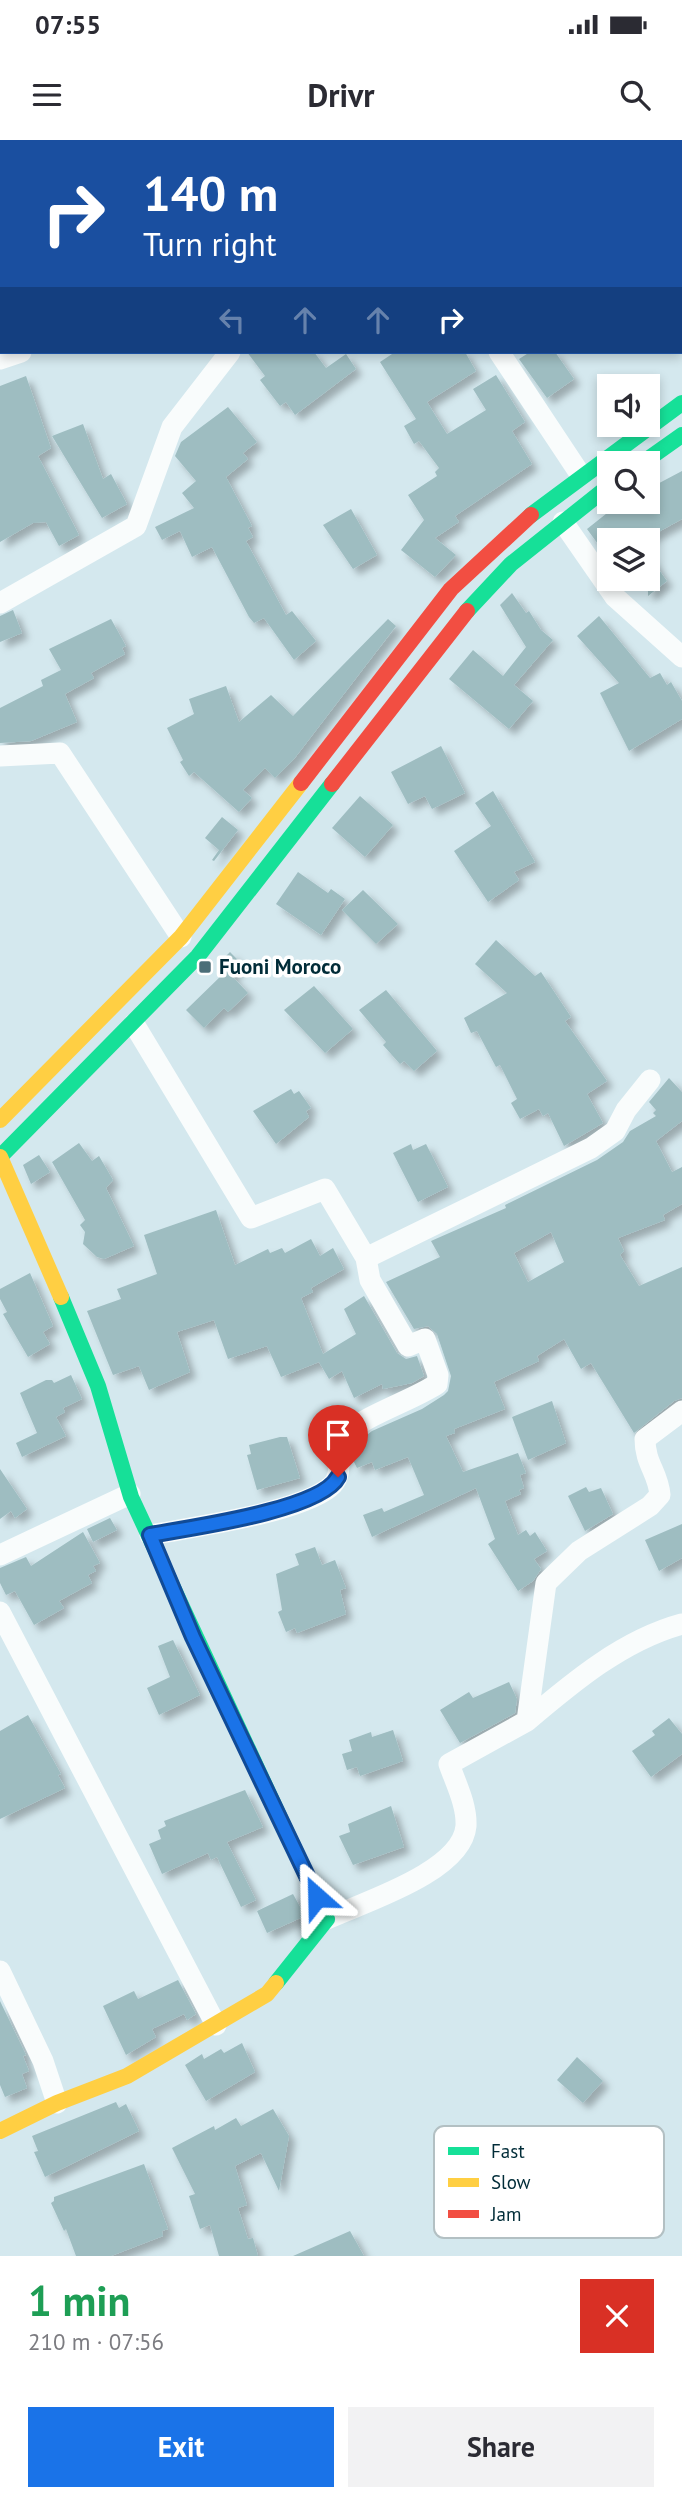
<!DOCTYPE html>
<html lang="en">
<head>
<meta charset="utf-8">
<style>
	body { margin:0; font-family:"PT Sans",sans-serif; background:#f2f2f3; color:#2b2b33; height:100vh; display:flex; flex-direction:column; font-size:26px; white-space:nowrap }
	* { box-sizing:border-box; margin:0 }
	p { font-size:23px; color:#7c7c81 }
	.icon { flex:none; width:38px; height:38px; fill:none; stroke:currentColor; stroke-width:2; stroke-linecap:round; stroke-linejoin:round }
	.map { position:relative; height:2116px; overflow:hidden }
	.sheet { display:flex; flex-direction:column; background:#fff; flex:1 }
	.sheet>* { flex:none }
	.guide { position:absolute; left:0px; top:0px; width:682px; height:214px; box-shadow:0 4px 10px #0003; background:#1a4fa0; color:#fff; overflow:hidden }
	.buttons { position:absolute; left:597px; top:234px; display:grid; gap:14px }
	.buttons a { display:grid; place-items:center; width:63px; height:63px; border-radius:0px; background:#fff; box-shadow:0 4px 10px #0003; font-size:35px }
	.pin { position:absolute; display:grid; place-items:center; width:60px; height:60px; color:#fff; margin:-72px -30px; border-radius:50% 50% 50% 0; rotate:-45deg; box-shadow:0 0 7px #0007 }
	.pin .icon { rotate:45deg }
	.me { position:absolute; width:77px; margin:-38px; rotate:335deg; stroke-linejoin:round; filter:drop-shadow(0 0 5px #0008) }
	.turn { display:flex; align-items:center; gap:24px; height:147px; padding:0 28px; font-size:32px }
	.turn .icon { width:91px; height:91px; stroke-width:2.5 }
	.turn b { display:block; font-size:49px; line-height:60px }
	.lanes { display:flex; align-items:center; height:66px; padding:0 28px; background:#0003; justify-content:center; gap:35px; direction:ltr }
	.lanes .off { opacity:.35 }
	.round { display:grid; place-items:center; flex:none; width:74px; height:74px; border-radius:0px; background:#f2f2f3 }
	.overview { display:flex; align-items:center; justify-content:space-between; height:119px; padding:0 28px }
	h1 { font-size:42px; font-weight:700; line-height:52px; color:#1e9e55 }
	.primary-button { display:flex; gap:14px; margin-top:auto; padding:14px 28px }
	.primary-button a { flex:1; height:80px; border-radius:0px; background:#1a73e8; color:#fff; font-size:28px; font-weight:700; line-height:80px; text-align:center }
	.primary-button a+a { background:#f2f2f3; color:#2b2b33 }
	.status { display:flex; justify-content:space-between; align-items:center; height:49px; padding:0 35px; background:#fff; direction:ltr }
	.status svg { height:19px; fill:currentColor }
	header { display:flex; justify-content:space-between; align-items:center; height:91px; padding:0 28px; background:#fff; font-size:32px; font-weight:700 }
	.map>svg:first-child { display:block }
</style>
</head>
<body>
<div class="status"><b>07:55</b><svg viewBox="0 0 49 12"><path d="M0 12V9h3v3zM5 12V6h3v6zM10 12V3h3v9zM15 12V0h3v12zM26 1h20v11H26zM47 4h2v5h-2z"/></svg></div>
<header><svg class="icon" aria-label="menu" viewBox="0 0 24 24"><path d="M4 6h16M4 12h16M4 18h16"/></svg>Drivr<svg class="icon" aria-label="search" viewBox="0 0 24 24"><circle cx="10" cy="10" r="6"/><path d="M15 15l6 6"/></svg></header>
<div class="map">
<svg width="682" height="2116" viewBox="0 0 682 2116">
	<defs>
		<filter id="shadow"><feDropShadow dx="6" dy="6" stdDeviation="3.5" flood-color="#0004"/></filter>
	</defs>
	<rect width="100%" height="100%" fill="#d4e8ee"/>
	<path fill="#9ebdc1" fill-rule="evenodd" filter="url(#shadow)" d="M247 212H314L326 228 346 214 356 229 295 275 286 262 280 266 260 240 265 236Z
		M395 212H465L476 231 427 262 447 294 486 270 473 249 496 235 525 282 512 291 532 324 455 376 459 382 435 398 456 415 435 437 401 410 424 380 408 355 437 336 435 332 439 328 419 301 414 304 404 286 416 279 380 222Z
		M530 212H555L574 239 547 258 519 219Z
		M26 236 51 308 38 316 79 395 59 406 46 382 33 383 0 402V246Z
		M228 267 257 302 243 313 248 319 226 337 252 386 248 388 253 397 246 401 286 475 292 471 316 501 294 520 264 478 254 483 249 477 212 407 192 417 180 391 162 400 155 387 194 368 182 353 196 341 175 316 181 302Z
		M83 284 103 339 111 334 127 364 102 378 52 296Z
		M682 331V379L642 401H609V419L587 389 621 362H648V349Z
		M351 369 377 415 353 429 323 385Z
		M648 415 667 441 648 456Z
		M512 453 526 473 529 471 541 490 553 500 514 545 533 561 509 589 449 539 473 510 503 536 526 507 500 465Z
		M13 470 22 493 0 502V476Z
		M599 476 650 538 660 533 667 545 671 542 682 561V579L629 611 600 553 619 543 577 496Z
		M111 479 126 506 122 508 125 514 91 533 94 538 65 554 77 582 31 601 0 603V568L43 546 41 540 61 530 49 509Z
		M388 479 396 486 294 619 275 638 265 628 243 650 252 658 239 672 194 632 189 636 180 622 183 620 167 588 194 574 189 559 226 546 239 582 271 555 293 576Z
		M441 606 465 653 432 669 425 656 408 664 391 632Z
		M493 651 535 722 514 732 519 740 488 762 454 711 491 686 475 663Z
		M360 656 393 685 365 717 332 688Z
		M222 677 238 690 214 721 212 720 219 710 205 698Z
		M298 732 328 753 331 749 345 759 321 795 276 764Z
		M363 750 398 784 376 804 342 770Z
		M496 800 535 836 541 832 571 877 565 881 607 941 587 954 603 983 564 1006 548 973 543 976 539 969 520 979 511 963 517 959 500 925 496 927 477 891 471 893 464 878 507 853 475 824Z
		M230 812 242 824 231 835 248 853 228 872 224 868 204 888 186 870 224 833 217 825Z
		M314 846 353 889 325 913 284 870Z
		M386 850 437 911 414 931 404 921 400 924 383 905 386 902 359 870Z
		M669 938 682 952V981L656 1001 672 1032 682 1027V1064L663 1075 665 1080 618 1098 624 1111 620 1115 639 1146 682 1127V1258L674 1261 634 1293 591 1223 581 1229 564 1199 537 1216 539 1221 494 1242 505 1269 454 1289 455 1293 446 1296 463 1332 518 1313 526 1333 520 1335 524 1348 519 1350 521 1354 505 1361 518 1395 526 1390 530 1396 535 1392 547 1411 534 1419 541 1429 533 1441 518 1451 488 1404 495 1399 476 1348 372 1397 363 1375 382 1368 384 1372 424 1355 408 1317 375 1330 372 1322 357 1328 352 1318 354 1305 372 1291 422 1269 444 1255 448 1251 451 1236 437 1194 428 1186 414 1189 386 1142 440 1117 431 1101 506 1068 505 1065 597 1020 623 1002 630 991 656 976 653 973 656 970 649 962ZM551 1092 564 1122 528 1142 514 1113Z
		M291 949 294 954 299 951 311 968 306 971 309 977 276 1004 253 971Z
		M79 1003 92 1021 99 1016 113 1040 106 1048 134 1106 104 1119 97 1117 83 1104 85 1092 80 1085 85 1080 52 1022Z
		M411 1004 413 1010 426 1004 448 1047 418 1062 393 1013Z
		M39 1015 50 1032 31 1044 23 1025Z
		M216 1070 235 1125 268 1109 270 1113 282 1108 285 1113 311 1099 320 1116 333 1108 344 1129 311 1148 313 1152 301 1158 323 1214 356 1194 344 1169 364 1156 397 1213 406 1219 417 1216 424 1236 412 1243 383 1249 382 1244 354 1258 342 1231 329 1239 319 1222 281 1237 267 1206 228 1219 214 1180 177 1192 190 1232 149 1250 139 1226 113 1235 87 1171 121 1159 117 1149 157 1134 144 1095Z
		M30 1133 53 1186 43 1192 50 1204 28 1217 3 1174 7 1172 0 1159V1149Z
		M71 1235 82 1259 63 1268 65 1272 56 1277 66 1296 22 1317 16 1303 37 1293 20 1253 46 1240H52L54 1243Z
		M552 1261 566 1303 528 1320 512 1277Z
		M280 1297H287L300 1338 257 1350 247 1315 251 1314 249 1305Z
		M0 1329 27 1369 15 1378 11 1371 0 1379Z
		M586 1347 589 1352 601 1348 613 1374 585 1391 568 1356Z
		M110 1378 117 1390 93 1402 87 1389Z
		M682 1384V1418L659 1431 645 1400Z
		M83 1392 100 1423 93 1426 96 1431 88 1435 92 1443 59 1461 64 1468 34 1485 15 1451 6 1455 0 1443V1428L26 1417 31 1426Z
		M315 1407 322 1425 335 1420 346 1448 340 1450 346 1474 297 1493 295 1488 286 1492 278 1472 282 1470 276 1434 299 1425 295 1414Z
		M173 1500 200 1555 159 1575 147 1548 170 1537 158 1506Z
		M509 1542 517 1559 515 1573 460 1603 440 1570 469 1552 473 1558Z
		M28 1575 61 1634 58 1635 65 1648 0 1679V1591Z
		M669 1578 682 1594V1614L651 1637 632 1611 655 1595 652 1591Z
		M393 1590 403 1621 360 1636 357 1627 347 1630 342 1614 352 1611 349 1600 371 1592 372 1597Z
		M245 1650 263 1687 227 1702 256 1760 241 1767 217 1717 211 1720 208 1713 162 1734 149 1704 161 1699 158 1690 166 1686 164 1681Z
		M391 1666 404 1707 353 1725 339 1696 350 1692 348 1684Z
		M293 1754 305 1776 267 1793 257 1771Z
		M178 1840 196 1874 187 1880 184 1874 152 1889 156 1897 126 1915 103 1866 134 1851 138 1859Z
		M0 1861 26 1915 23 1916 29 1931 22 1934 27 1948 5 1957 0 1945Z
		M242 1903 255 1932 206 1961 185 1925 202 1914 204 1919 221 1909 224 1913Z
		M577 1917 603 1941 583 1963 557 1940Z
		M116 1962 119 1968 126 1964 139 1991 45 2037 34 2012 38 2011 32 1996Z
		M273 1969 289 1996 279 2051 261 2013 235 2026 247 2065 238 2068 248 2099 253 2098 258 2116H219L210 2085 200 2089 189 2056 195 2054 172 2008 214 1986 215 1990 236 1978 241 1986Z
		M144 2024 168 2089 162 2091 163 2096 111 2116H76L66 2089 64 2091 51 2063 54 2061V2057Z
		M350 2091 364 2116H293Z"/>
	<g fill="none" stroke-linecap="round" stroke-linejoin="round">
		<path stroke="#f9fcfc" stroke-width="21" d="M381 0 382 2
			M434 2 436 0
			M499 212 580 334
			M0 219 21 212
			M563 382 615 457 682 517
			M0 463 136 386 172 287 230 212
			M0 616 60 613 181 797
			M134 884 251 1078 325 1049 366 1118
			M150 1395C193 1387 298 1373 330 1347 347 1334 332 1308 347 1293 366 1275 413 1260 437 1244L438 1235 425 1199 408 1206 370 1140 366 1118 591 1008 615 991 626 970 650 940
			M0 1415 130 1354
			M0 1472 216 1885
			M527 1581C573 1542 623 1500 682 1484
			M327 1779C364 1762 462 1732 466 1686 467 1665 456 1644 449 1624L527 1581 546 1443 579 1411 650 1366 660 1355C658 1332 645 1324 645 1299L682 1271
			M0 1831 43 1921 57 1963"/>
		<path stroke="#16e098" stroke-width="16" d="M641 324 682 295
			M531 375 682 263
			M467 471 511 424 609 346
			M0 1017 198 816 332 644
			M61 1157 98 1246 131 1357 327 1779 276 1843"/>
		<path stroke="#ffcf43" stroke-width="16" d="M0 980 181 797 301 643
			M0 1017 61 1157
			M0 1991 57 1963 127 1936 267 1854 276 1843"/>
		<path stroke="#f24e42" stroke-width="16" d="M301 643 451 449 531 375
			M332 644 467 471"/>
	</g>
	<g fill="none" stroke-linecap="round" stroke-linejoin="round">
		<g stroke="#114b97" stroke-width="18">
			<path id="route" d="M317 1757 193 1497 150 1395C189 1388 321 1370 338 1337"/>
		</g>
		<use href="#route" stroke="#1a73e8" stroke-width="12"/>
	</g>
	<rect fill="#4b6e78" stroke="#fff" stroke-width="2.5" x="198" y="820" width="14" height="14" rx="3.5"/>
	<g text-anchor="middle" stroke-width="7" stroke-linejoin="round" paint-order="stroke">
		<g font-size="21" font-weight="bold" fill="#012c38" stroke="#fff" text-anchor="start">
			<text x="219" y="834">Fuoni Moroco</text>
		</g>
	</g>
	<rect x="434" y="1986" width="230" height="112" rx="10" fill="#fff" stroke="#b3c0c3" stroke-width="2"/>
	<rect x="448" y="2007" width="31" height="8" fill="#16e098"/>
	<rect x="448" y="2038" width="31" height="9" fill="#ffcf43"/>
	<rect x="448" y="2070" width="31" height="8" fill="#f24e42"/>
	<g font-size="19" fill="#012c38">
		<text x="491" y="2018">Fast</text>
		<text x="491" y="2049">Slow</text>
		<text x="491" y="2081">Jam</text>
	</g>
</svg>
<div class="buttons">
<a><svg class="icon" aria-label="sound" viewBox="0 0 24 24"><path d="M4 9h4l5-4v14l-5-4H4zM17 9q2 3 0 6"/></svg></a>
<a><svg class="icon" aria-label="search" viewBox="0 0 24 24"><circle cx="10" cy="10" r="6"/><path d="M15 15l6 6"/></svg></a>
<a><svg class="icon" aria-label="layers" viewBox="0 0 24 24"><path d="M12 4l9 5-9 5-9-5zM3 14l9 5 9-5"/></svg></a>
</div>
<div class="pin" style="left:338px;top:1337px;background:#d93025"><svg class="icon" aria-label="arrive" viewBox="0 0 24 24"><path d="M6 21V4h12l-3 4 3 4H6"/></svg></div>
<svg class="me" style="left:317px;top:1757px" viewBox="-20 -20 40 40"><path d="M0-17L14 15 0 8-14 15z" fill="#1a73e8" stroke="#fff" stroke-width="4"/></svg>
<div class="guide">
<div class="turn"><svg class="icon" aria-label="right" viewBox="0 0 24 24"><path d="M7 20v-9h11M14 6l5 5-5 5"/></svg><div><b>140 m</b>Turn right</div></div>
<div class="lanes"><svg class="icon off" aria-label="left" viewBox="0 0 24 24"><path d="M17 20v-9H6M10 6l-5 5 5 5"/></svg><svg class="icon off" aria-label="ahead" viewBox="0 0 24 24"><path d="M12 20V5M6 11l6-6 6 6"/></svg><svg class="icon off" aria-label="ahead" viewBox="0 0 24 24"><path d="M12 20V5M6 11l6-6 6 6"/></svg><svg class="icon" aria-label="right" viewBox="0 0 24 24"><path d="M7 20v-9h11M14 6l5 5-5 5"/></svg></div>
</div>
</div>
<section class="sheet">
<div class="overview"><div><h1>1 min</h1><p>210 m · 07:56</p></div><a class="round" style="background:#d93025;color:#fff"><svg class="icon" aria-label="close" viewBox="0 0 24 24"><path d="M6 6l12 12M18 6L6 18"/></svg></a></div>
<div class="primary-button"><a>Exit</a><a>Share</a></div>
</section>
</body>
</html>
